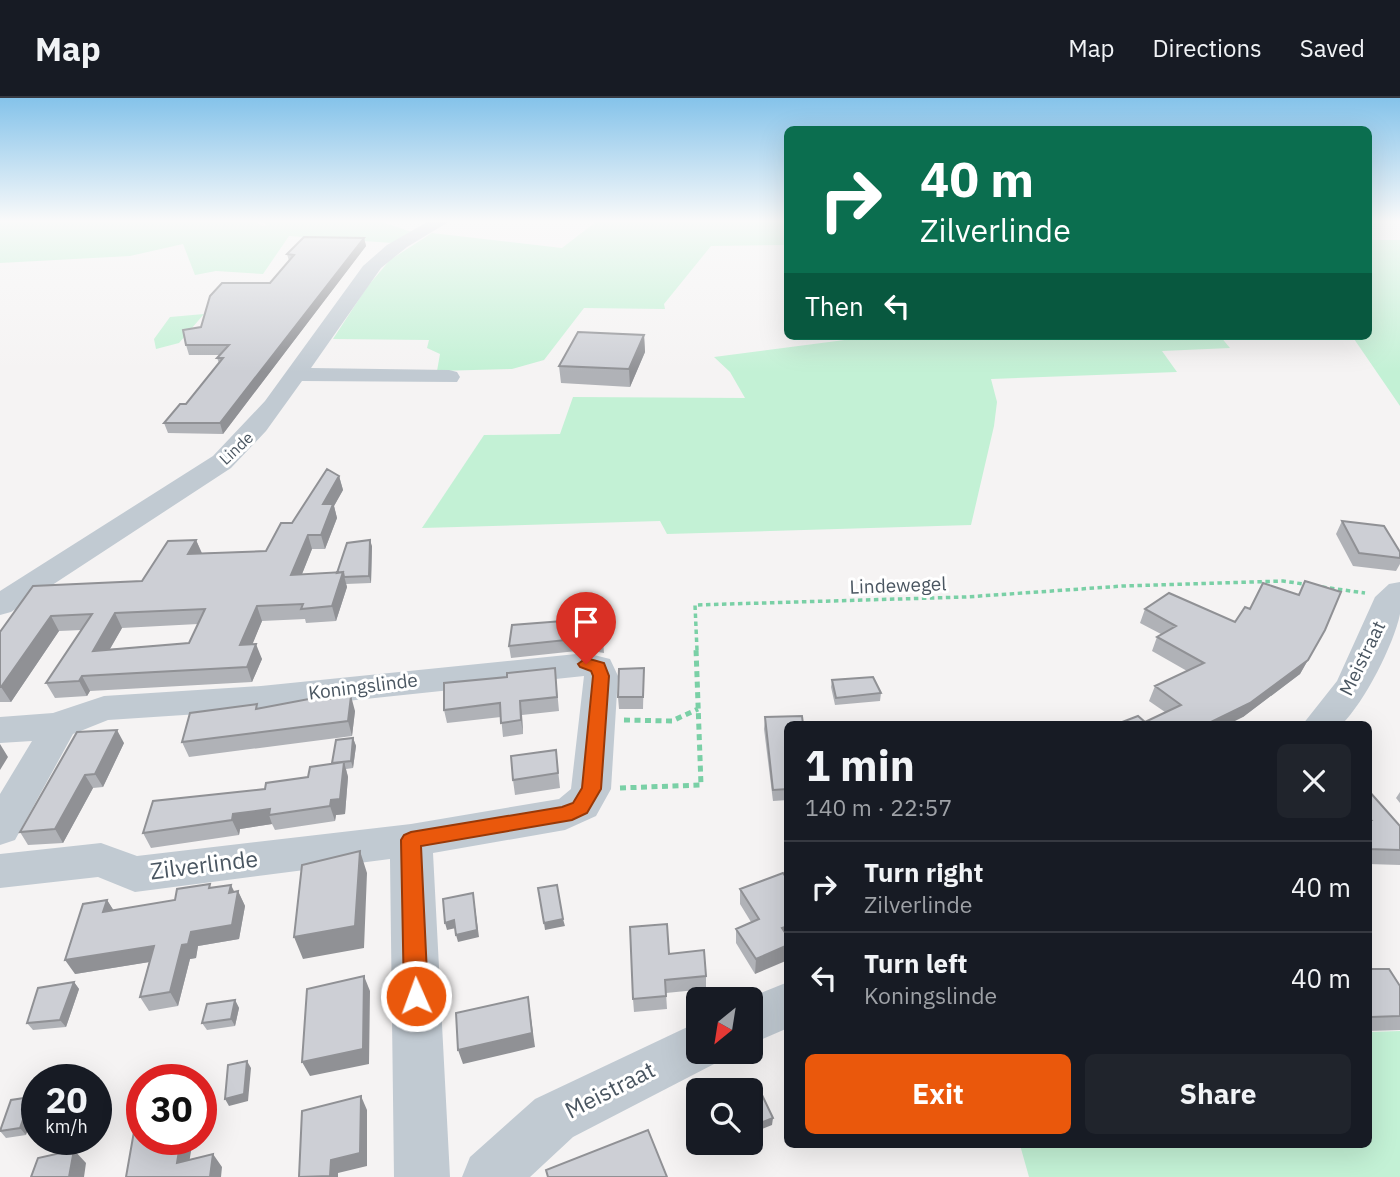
<!DOCTYPE html>
<html lang="en">
<head>
<meta charset="utf-8">
<style>
	body { margin:0; font-family:"IBM Plex Sans",sans-serif; background:#20242c; color:#f1f3f6; height:100vh; display:flex; flex-direction:column; font-size:26px; white-space:nowrap }
	* { box-sizing:border-box; margin:0 }
	p { font-size:23px; color:#9ea1a6 }
	.icon { flex:none; width:38px; height:38px; fill:none; stroke:currentColor; stroke-width:2; stroke-linecap:round; stroke-linejoin:round }
	.map { position:relative; flex:1; overflow:hidden }
	.panel { position:absolute; left:784px; top:623px; width:588px; height:427px; display:flex; flex-direction:column; background:#171b24; border-radius:10px; box-shadow:0 7px 28px #0002 }
	.panel>* { flex:none }
	.top-card { position:absolute; left:784px; top:28px; width:588px; height:214px; border-radius:10px; box-shadow:0 7px 28px #0002; background:#0b6e4f; color:#fff; overflow:hidden }
	.needle { width:46px; rotate:210deg }
	.buttons { position:absolute; left:686px; top:889px; display:grid; gap:14px }
	.buttons a { display:grid; place-items:center; width:77px; height:77px; border-radius:10px; background:#171b24; box-shadow:0 7px 28px #0002; font-size:35px }
	.speed { position:absolute; left:21px; top:966px; display:flex; gap:14px; font-size:35px; font-weight:700; text-align:center }
	.speed>* { display:grid; place-content:center; width:91px; height:91px; border-radius:50%; background:#171b24; box-shadow:0 7px 28px #0002; line-height:1 }
	.speed small { font-size:18px; font-weight:400 }
	.speed .limit { border:10px solid #d22; background:#fff; color:#111 }
	.pin { position:absolute; display:grid; place-items:center; width:60px; height:60px; color:#fff; margin:-72px -30px; border-radius:50% 50% 50% 0; rotate:-45deg; box-shadow:0 0 7px #0007 }
	.pin .icon { rotate:45deg }
	.me { position:absolute; width:77px; margin:-38px; rotate:358deg; stroke-linejoin:round; filter:drop-shadow(0 0 5px #0008) }
	.turn { display:flex; align-items:center; gap:24px; height:147px; padding:0 21px; font-size:32px }
	.turn .icon { width:91px; height:91px; stroke-width:2.5 }
	.turn b { display:block; font-size:49px; line-height:60px }
	.then { display:flex; align-items:center; height:66px; padding:0 21px; background:#0003; gap:14px; font-size:26px }
	.round { display:grid; place-items:center; flex:none; width:74px; height:74px; border-radius:10px; background:#20242c }
	.overview { display:flex; align-items:center; justify-content:space-between; height:119px; padding:0 21px }
	h1 { font-size:42px; font-weight:800; line-height:52px }
	.primary-button { display:flex; gap:14px; margin-top:auto; padding:14px 21px }
	.primary-button a { flex:1; height:80px; border-radius:10px; background:#ea580c; color:#fff; font-size:28px; font-weight:800; line-height:80px; text-align:center }
	.primary-button a+a { background:#20242c; color:#f1f3f6 }
	ul { padding:0; list-style:none }
	li { display:flex; align-items:center; gap:21px; height:91px; padding:0 21px; border-top:2px solid #363941 }
	li div { flex:1 }
	li b { display:block; font-size:26px }
	li em { font-style:normal }
	header { display:flex; align-items:center; gap:42px; box-sizing:border-box; height:98px; padding:0 35px; background:#171b24; border-bottom:2px solid #363941 }
	header strong { font-size:33px }
	nav { display:flex; gap:38px; margin-inline-start:auto; font-size:24px }
	.map>svg:first-child { display:block }
</style>
</head>
<body>
<header>
<strong>Map</strong>
<nav><a>Map</a><a>Directions</a><a>Saved</a></nav>
</header>
<div class="map">
<svg width="1400" height="1079" viewBox="0 0 1400 1079">
	<rect width="100%" height="100%" fill="#f5f3f3"/>
	<path fill="#c3f1d5" d="M0 123H258L255 124 263 128 267 127 260 123H379L415 135 393 145 289 138 263 176 216 173 195 177 183 146 130 158 0 165Z
		M597 123H787V147L711 148 664 206 665 211 584 210 544 262 512 271 437 273 440 256 427 250 429 242 333 241 367 189 390 162 432 135 562 150Z
		M1369 142H1400V308L1352 238H1368Z
		M204 216 179 245 156 251 154 241 170 219Z
		M875 238H1220L1230 250 1162 253 1177 274 991 281 997 304 994 328 971 427 667 436 660 423 422 430 484 337 560 336 573 299 745 300 730 274 714 259Z
		M1400 933V1079H1029L1020 1047 1368 1046 1369 934Z"/>
	<g fill="none" stroke-linecap="round" stroke-linejoin="round">
		<path stroke="#7ad0a6" stroke-width="3.5" stroke-dasharray="4.5 3.5" stroke-linecap="butt" d="M1322 489 1365 495
			M697 552 695 507 966 499 1123 488 1283 483 1310 487"/>
		<path stroke="#7ad0a6" stroke-width="5" stroke-dasharray="6 4.5" stroke-linecap="butt" d="M624 622 672 623 698 611
			M620 690 701 687 696 551"/>
		<path fill="#c1cad2" fill-rule="evenodd" d="M429 123H450L407 149 381 170 311 270 449 272 457 274 460 279 457 284 302 283 266 333 231 370 11 514 0 517V493L213 358 265 303 363 168 387 147Z
			M1400 484C1400 494 1400 506 1400 516 1394 546 1364 605 1342 626H1303L1337 583 1375 499 1389 486Z
			M586 555 610 561 618 578 611 691 596 718 565 732 433 755 450 1079H394L390 761 135 794 98 779 0 790V756L101 745 137 758 411 726 559 701 571 691 584 578 261 612 108 622 73 636 15 742 0 747V696L32 643 0 645V619L53 615 104 598 261 588Z
			M788 884V930L751 946V901H746Z
			M698 924V954H721L716 965 573 1039 530 1079H462L470 1059 535 1001Z"/>
	</g>
	<path fill="#b0b2b7" fill-rule="evenodd" d="M364 140 366 148 223 336 168 335 164 325 186 306 219 265 217 260 220 257H189L186 247 201 229 270 185 289 163 287 156Z
		M644 237 645 254 630 289 561 285 559 268Z
		M339 378 343 392 334 408 337 420 325 451H312L302 476 337 475 372 448 371 485 346 486 347 489 336 523 306 525 305 521 262 523 252 546 262 561 252 584 90 593 87 598 55 600 46 585 82 532 59 533 11 604H0V534L142 483 196 442 202 455 266 453 292 425ZM198 526 189 545 110 551 122 530Z
		M1342 423 1400 454V466L1396 473 1353 468 1336 436Z
		M1145 511 1235 524 1325 532 1300 576 1243 619 1145 624 1165 614 1149 603 1155 588 1187 573 1152 553 1157 539 1161 536 1140 525Z
		M601 520 604 555 586 552 511 560 509 548Z
		M555 570 559 613 522 617 523 636 503 639 501 619 447 625 444 612 507 579Z
		M644 570 643 611H619L618 599Z
		M832 582 881 595 880 603 835 607 831 589Z
		M331 601 355 613 352 638 189 659 182 644 258 610Z
		M765 619 788 626V702L773 703 764 631Z
		M77 634 124 645 103 689 93 690 63 745 28 747 20 734Z
		M353 640 356 648 353 670 346 671 348 679 345 716 336 717 335 723 275 732 272 726 240 731 239 737 151 750 143 735 265 691 308 679 332 666Z
		M556 652 560 690 515 697 513 682Z
		M1368 692 1400 728V767L1368 766Z
		M1400 694V705L1396 700Z
		M788 782 755 876 736 845V831L751 824 740 806V791Z
		M212 790 234 794 238 793 245 808 239 841 198 848 196 860 190 861 178 908 149 913 140 899 149 864 75 876 107 802 113 812 175 802Z
		M669 856 706 878V891L666 895 667 911 634 914 633 901Z
		M1368 871 1400 888V932L1368 933Z
		M74 884 79 891 66 929 33 932 27 925Z
		M235 902 239 910 235 928 207 932 202 925Z
		M11 1002 26 1037 6 1040 0 1033Z"/>
	<path fill="#909195" d="M364 140 366 148 223 336 220 325Z
		M644 237 645 254 630 289 629 271Z
		M339 378 343 392 334 408 337 420 325 451 321 437 323 406Z
		M308 437 312 451 296 491 291 477Z
		M196 442 202 456H188Z
		M370 442 372 448 371 485 369 478Z
		M343 474 347 489 336 523 332 508Z
		M257 508 262 523 246 562 240 547Z
		M115 515 122 530 100 568 93 553Z
		M51 518 59 533 11 604 1 589Z
		M1325 532 1300 576 1243 619 1229 626H1207Z
		M256 546 262 561 252 584 247 569Z
		M82 578 90 593 87 598 79 583Z
		M351 598 355 613 352 638 348 623Z
		M520 603 522 617 523 636 521 622Z
		M117 632 124 645 103 689 95 676Z
		M353 640 356 648 353 670 351 663Z
		M0 646 8 659 0 672Z
		M344 664 348 679 345 716 336 717 335 723 330 708 331 702Z
		M85 677 93 690 63 745 55 731Z
		M270 711 269 717 272 726 240 731 239 737 232 722 233 716Z
		M360 753 367 775 364 850 303 861 294 839Z
		M231 787 237 799 238 793 245 808 239 841 198 848 196 860 190 861 178 908 170 894 182 847 191 834 229 795Z
		M473 795 479 839 458 844 456 837Z
		M107 802 116 816 103 814Z
		M563 821 565 828 545 832 544 825Z
		M454 822 456 830 447 832 445 825Z
		M788 828V842L782 830Z
		M788 847V862L755 876 756 861Z
		M154 848 162 862 75 876 65 862Z
		M364 878 370 893 369 966 310 978 302 964Z
		M74 884 79 891 66 929 60 922Z
		M528 899 535 949 463 966 458 952Z
		M235 902 239 910 235 928 231 921Z
		M247 963 251 970 248 1003 229 1008 225 1001Z
		M361 998 367 1012V1068L338 1075V1079H328L331 1062Z
		M31 999 37 1007 26 1037 20 1030Z
		M773 1020 772 1027 752 1035 753 1028Z
		M181 1041H193L187 1078 177 1065Z
		M74 1052 86 1065 84 1079H69Z
		M213 1056 222 1069 221 1079H210Z"/>
	<path fill="#cdcfd5" stroke="#909195" stroke-width="2" fill-rule="evenodd" d="M304 139 364 140 220 325H164L180 306H186L223 260H217L229 247H186L183 232 201 229 210 198 222 185H270L294 157 287 156Z
		M578 234 644 237 629 271 559 268Z
		M327 371 339 378 323 406H333L321 437H308L291 477 343 474 332 508 301 511 303 506 257 508 240 547 256 546 247 569 82 578 79 583 46 585 92 516 51 518 1 589H0V534L33 488 142 483 168 443 196 442 188 456 266 453 281 425H292ZM205 511 189 545 93 553 115 515Z
		M1342 423 1384 428 1400 454V460L1359 455Z
		M370 442 369 478 344 479 343 474 337 475 347 445Z
		M1305 483 1341 494 1325 532 1308 562 1250 605 1207 626H1117L1138 618 1145 624 1181 607 1155 588 1204 565 1157 539 1176 528 1145 511 1169 495 1235 524 1245 509 1250 511 1263 485 1299 497Z
		M601 520 603 543 585 540 509 548 512 527Z
		M555 570 557 599 520 603 521 622 501 625 500 605 444 612V585L507 579V575Z
		M644 570 643 599H618L619 571Z
		M873 579 881 595 836 600 832 582Z
		M330 597 329 601 351 598 348 623 182 644 190 615 257 606 256 611Z
		M802 618 803 626H788V691L773 692 765 619Z
		M117 632 95 676 85 677 55 731 20 734 77 634Z
		M353 640 351 663 332 665 336 642Z
		M556 652 558 675 513 682 511 658Z
		M344 664 340 701 331 702 330 708 269 717 270 711 233 716 232 722 143 735 153 703 265 691 266 685 308 679 310 669Z
		M1368 692 1400 728V752L1368 751V722H1371L1368 719Z
		M360 753 355 828 294 839 302 767Z
		M783 775 788 782V828L782 830 788 839V847L756 861 736 831 759 821 740 791Z
		M210 786 209 790 231 787 229 795 238 793 232 827 191 834 188 846 182 847 170 894 140 899 154 848 65 862 83 806 107 802 103 814 175 802 177 791Z
		M557 787 563 821 544 825 538 790Z
		M473 795 477 832 456 837 454 822 445 825 443 801Z
		M667 826 669 856 704 852 706 878 665 882 666 898 633 901 630 829Z
		M1368 871H1389L1400 888V918L1371 919 1368 915Z
		M364 878 363 951 302 964 307 891Z
		M74 884 60 922 27 925 38 890Z
		M528 899 532 935 458 952 456 915Z
		M235 902 231 921 202 925 207 906Z
		M247 963 244 996 225 1001 228 967Z
		M762 997 773 1020 753 1028 751 1023V1002Z
		M361 998 360 1055 331 1062 330 1078 299 1079 302 1013Z
		M31 999 20 1030 0 1033 11 1002Z
		M142 1021V1041H181L177 1065 213 1056 210 1079H126L136 1022Z
		M648 1032 667 1079H548L546 1072Z
		M74 1052 69 1079H31L38 1060Z"/>
	<linearGradient id="sky" x2="0" y2="1"><stop stop-color="#85c3ea"/><stop offset="0.45" stop-color="#fafafa"/><stop offset="1" stop-color="#fafafa" stop-opacity="0"/></linearGradient>
	<rect width="1400" height="274" fill="url(#sky)"/>
	<path fill="#ea580c" stroke="#983908" stroke-width="2" d="M586 560 604 565 609 578 601 691 587 715 572 722 421 748 428 898 424 905 416 908 408 905 404 898 401 742 404 737 411 734 562 709 573 705 582 690 593 578 591 573 580 569 578 566Z"/>
	<g text-anchor="middle" stroke-width="6" stroke-linejoin="round" paint-order="stroke">
		<g font-size="16" fill="#4a5661" stroke="#fff">
			<text transform="translate(236 350) rotate(-43)" y="6">Linde</text>
		</g>
		<g font-size="19" fill="#4a5661" stroke="#fff">
			<text transform="translate(898 487) rotate(-2)" y="7">Lindewegel</text>
			<text transform="translate(1362 560) rotate(-64)" y="7">Meistraat</text>
			<text transform="translate(363 588) rotate(-7)" y="7">Koningslinde</text>
		</g>
		<g font-size="23" fill="#4a5661" stroke="#fff">
			<text transform="translate(204 767) rotate(-7)" y="8">Zilverlinde</text>
			<text transform="translate(610 992) rotate(-27)" y="8">Meistraat</text>
		</g>
	</g>
</svg>
<div class="buttons">
<a><svg class="needle" viewBox="-14 -14 28 28"><path d="M0-13l5 13h-10z" fill="#e53935"/><path d="M0 13l5-13h-10z" fill="#9ea1a6"/></svg></a>
<a><svg class="icon" aria-label="search" viewBox="0 0 24 24"><circle cx="10" cy="10" r="6"/><path d="M15 15l6 6"/></svg></a>
</div>
<div class="speed"><div>20<small>km/h</small></div><div class="limit">30</div></div>
<div class="pin" style="left:586px;top:566px;background:#d93025"><svg class="icon" aria-label="arrive" viewBox="0 0 24 24"><path d="M6 21V4h12l-3 4 3 4H6"/></svg></div>
<svg class="me" style="left:416px;top:898px" viewBox="-20 -20 40 40"><circle r="17" fill="#ea580c" stroke="#fff" stroke-width="3"/><path d="M0-11L8 9 0 5-8 9z" fill="#fff"/></svg>
<div class="top-card">
<div class="turn"><svg class="icon" aria-label="right" viewBox="0 0 24 24"><path d="M7 20v-9h11M14 6l5 5-5 5"/></svg><div><b>40 m</b>Zilverlinde</div></div>
<div class="then">Then<svg class="icon" aria-label="left" viewBox="0 0 24 24"><path d="M17 20v-9H6M10 6l-5 5 5 5"/></svg></div>
</div>
<section class="panel">
<div class="overview"><div><h1>1 min</h1><p>140 m · 22:57</p></div><a class="round"><svg class="icon" aria-label="close" viewBox="0 0 24 24"><path d="M6 6l12 12M18 6L6 18"/></svg></a></div>
<ul>
<li><svg class="icon" aria-label="right" viewBox="0 0 24 24"><path d="M7 20v-9h11M14 6l5 5-5 5"/></svg><div><b>Turn right</b><p>Zilverlinde</p></div><em>40 m</em></li>
<li><svg class="icon" aria-label="left" viewBox="0 0 24 24"><path d="M17 20v-9H6M10 6l-5 5 5 5"/></svg><div><b>Turn left</b><p>Koningslinde</p></div><em>40 m</em></li>
</ul>
<div class="primary-button"><a>Exit</a><a>Share</a></div>
</section>
</div>
</body>
</html>
